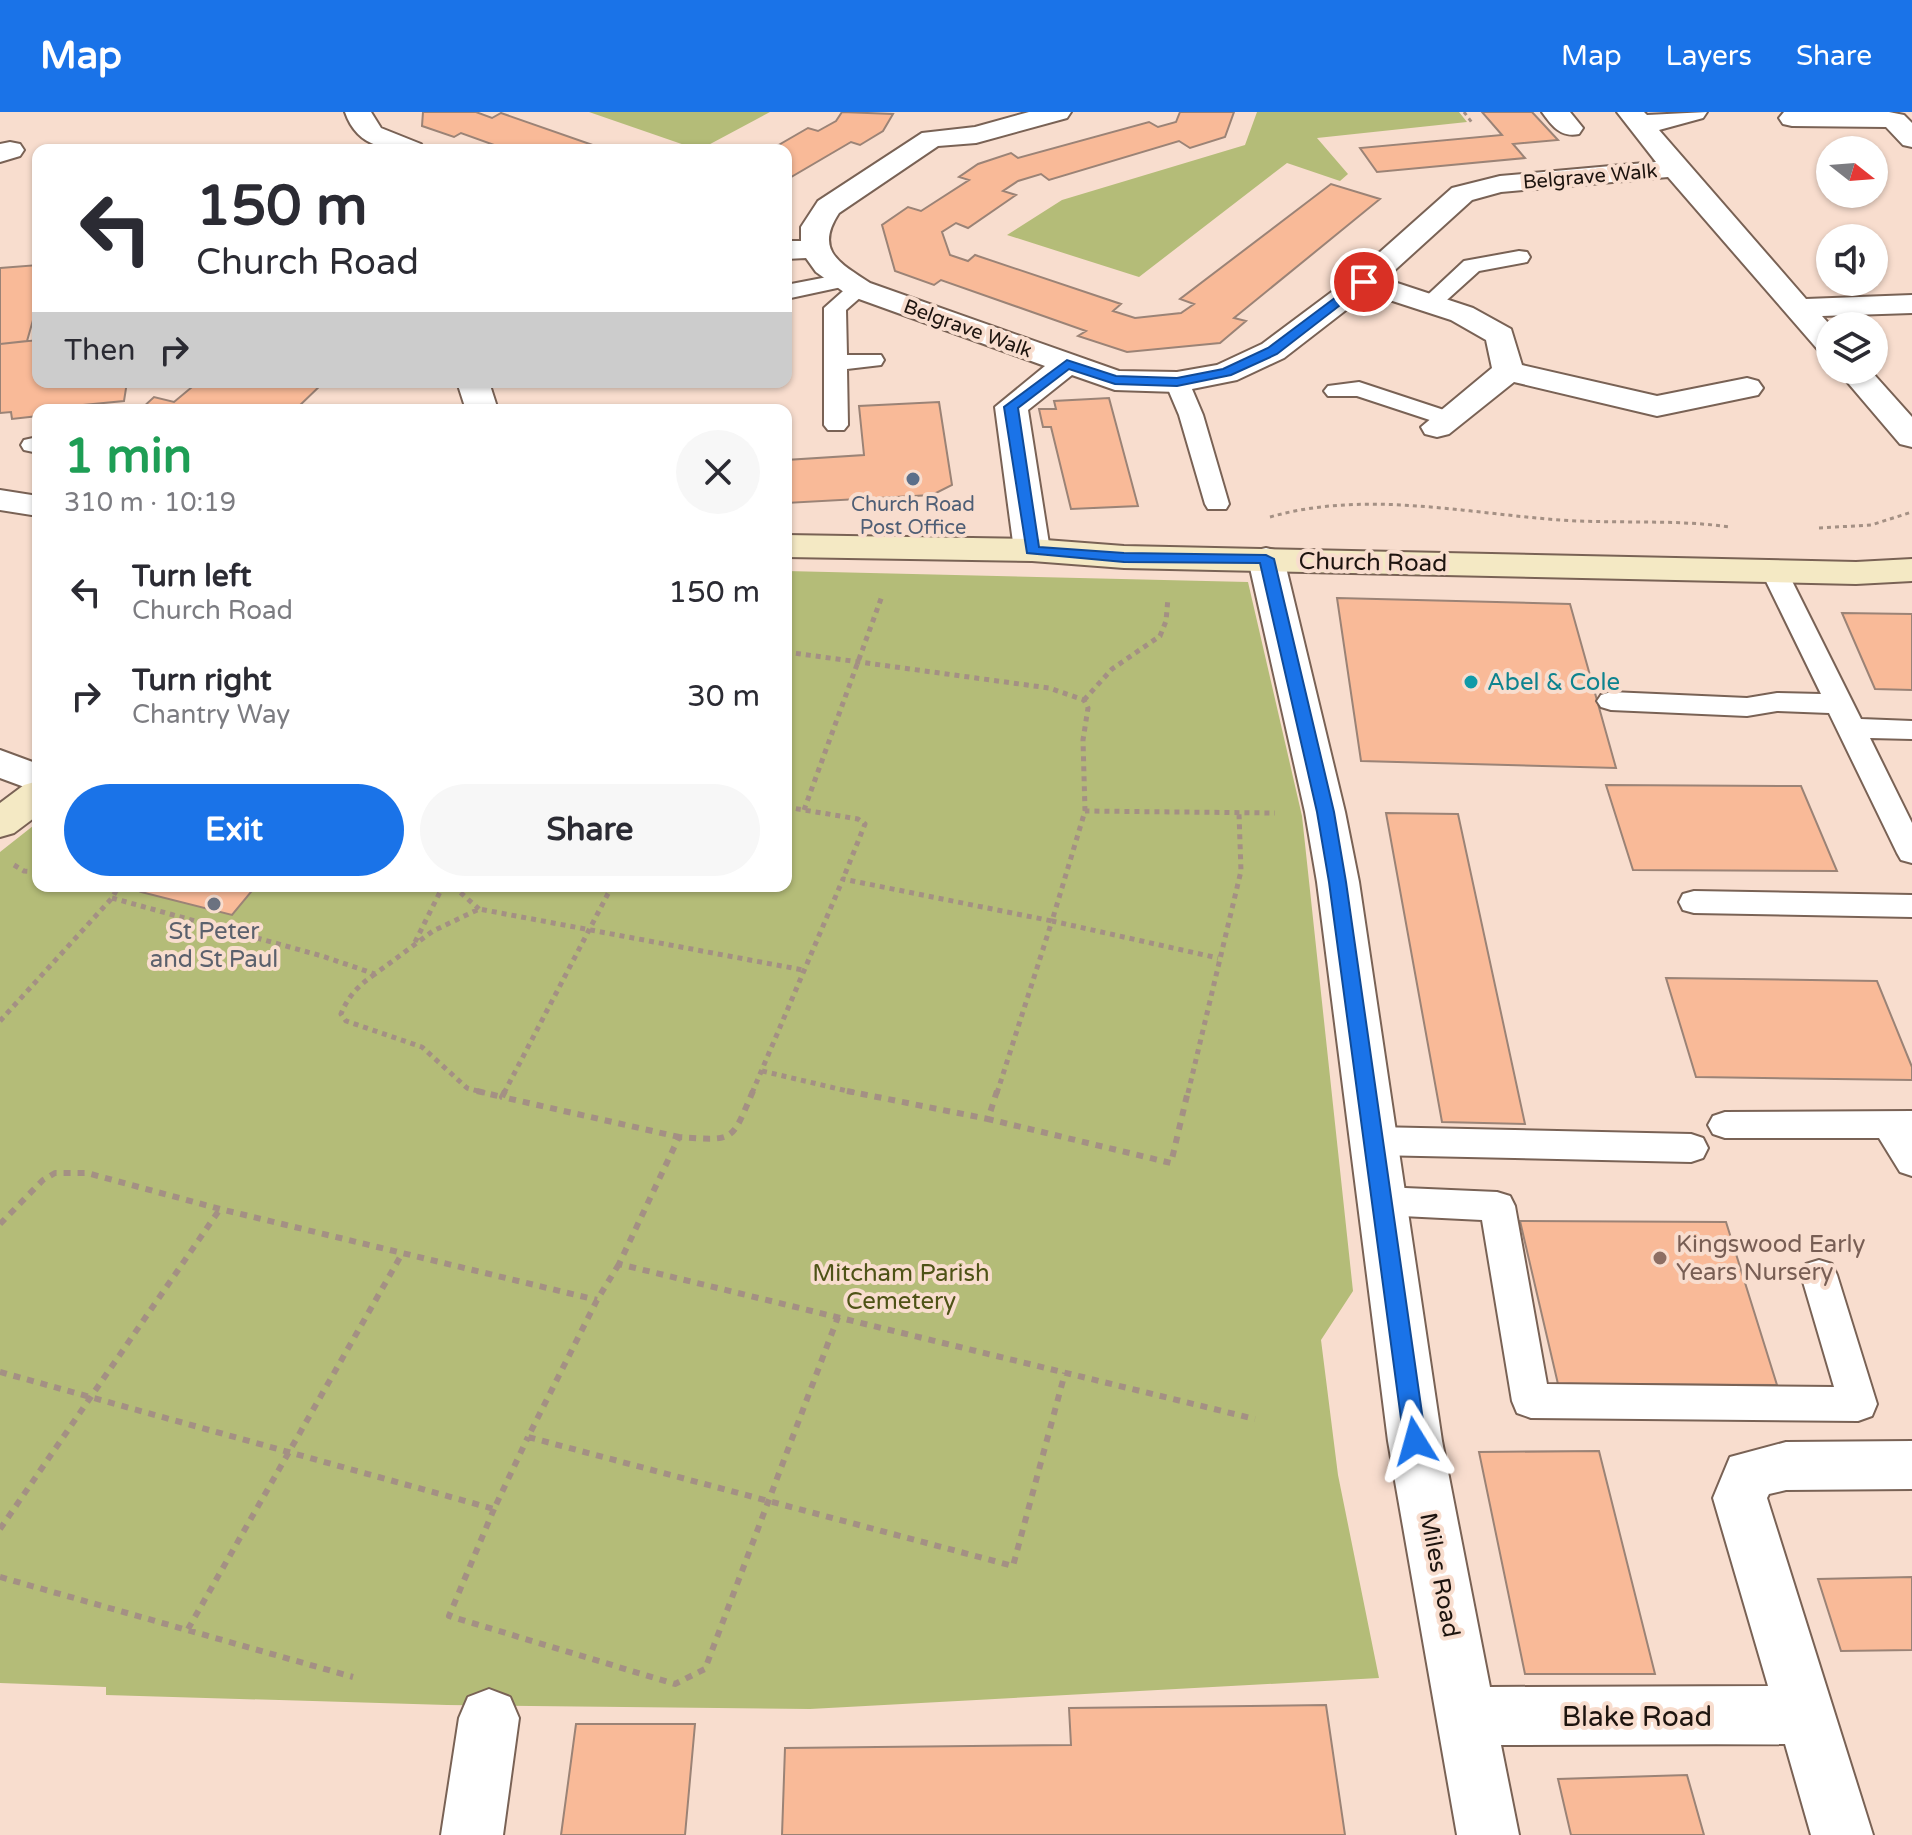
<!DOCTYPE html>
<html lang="en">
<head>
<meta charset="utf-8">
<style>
	body { margin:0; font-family:"Varela Round",sans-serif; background:#f7f7f7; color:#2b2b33; height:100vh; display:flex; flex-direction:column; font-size:30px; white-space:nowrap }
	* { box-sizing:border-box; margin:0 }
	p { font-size:26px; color:#7c7c81 }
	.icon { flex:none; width:44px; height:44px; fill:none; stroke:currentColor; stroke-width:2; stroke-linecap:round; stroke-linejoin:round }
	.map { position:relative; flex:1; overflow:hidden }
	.side { position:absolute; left:32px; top:292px; width:760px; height:488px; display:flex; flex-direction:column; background:#fff; border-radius:16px; box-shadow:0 2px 6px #0004 }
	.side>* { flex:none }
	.banner { position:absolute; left:32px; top:32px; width:760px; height:244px; border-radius:16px; box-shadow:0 2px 6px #0004; background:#fff; color:#2b2b33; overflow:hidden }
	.needle { width:52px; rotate:107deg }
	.tools { position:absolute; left:1816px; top:24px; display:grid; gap:16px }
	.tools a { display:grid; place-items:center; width:72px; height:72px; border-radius:50%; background:#fff; box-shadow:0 2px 6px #0004; font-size:40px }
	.pin { position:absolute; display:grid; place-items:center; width:68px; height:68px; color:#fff; margin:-34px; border:4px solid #fff; border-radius:50%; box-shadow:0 2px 8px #0007 }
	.me { position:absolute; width:88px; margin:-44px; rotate:352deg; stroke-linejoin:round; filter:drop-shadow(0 0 6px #0008) }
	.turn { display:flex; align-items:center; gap:28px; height:168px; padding:0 32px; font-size:36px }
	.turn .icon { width:104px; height:104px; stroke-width:2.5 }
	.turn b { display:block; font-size:56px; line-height:68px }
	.then { display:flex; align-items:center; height:76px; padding:0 32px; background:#0003; gap:16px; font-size:30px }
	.round { display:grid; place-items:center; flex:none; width:84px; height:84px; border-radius:42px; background:#f7f7f7 }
	.headline { display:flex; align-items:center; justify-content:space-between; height:136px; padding:0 32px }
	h1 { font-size:48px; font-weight:800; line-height:60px; color:#1e9e55 }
	.action { display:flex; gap:16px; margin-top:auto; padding:16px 32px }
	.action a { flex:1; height:92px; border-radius:48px; background:#1a73e8; color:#fff; font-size:32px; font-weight:800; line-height:92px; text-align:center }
	.action a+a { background:#f7f7f7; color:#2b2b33 }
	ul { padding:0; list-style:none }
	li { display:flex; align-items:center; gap:24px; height:104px; padding:0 32px }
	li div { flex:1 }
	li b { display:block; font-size:30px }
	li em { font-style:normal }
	header { display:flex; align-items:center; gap:48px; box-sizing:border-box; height:112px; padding:0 40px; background:#1a73e8; color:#fff }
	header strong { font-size:38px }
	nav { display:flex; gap:44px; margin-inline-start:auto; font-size:28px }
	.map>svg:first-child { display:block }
</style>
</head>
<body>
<header>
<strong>Map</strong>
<nav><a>Map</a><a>Layers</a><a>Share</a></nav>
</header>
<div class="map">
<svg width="1912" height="1723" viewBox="0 0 1912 1723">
	<rect width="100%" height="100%" fill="#f8ddce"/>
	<path fill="#b4bc78" d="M589 0H770L699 38Z
		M1257 0H1459L1467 10 1317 26 1348 62 1340 69 1287 51 1139 165 1007 123 1062 88 1245 33Z
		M786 459 1248 470 1302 704 1353 1179 1321 1228 1338 1363 1379 1566 810 1597 447 1593 106 1583V1575L0 1571V740L38 710V774H786Z"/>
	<path fill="#f9ba98" stroke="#9b8376" stroke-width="2" d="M423 0H476L492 6 501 1 607 38H508L461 21 454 25 422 14Z
		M842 0 893 2 883 19 860 33 851 30 786 68V38H770L808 16 818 19 836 9Z
		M1180 0H1234L1225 25 1190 36 1179 29 1049 68 1041 62 1018 69 1003 79 1016 83 968 116 956 111 942 120 950 143 968 149 975 143 1121 192 1113 199 1135 206 1181 201 1194 192 1180 187 1331 72 1380 87 1234 206 1246 209 1220 231 1127 240 1078 224 1086 219 941 168 934 173 895 159 882 113 908 95 921 99 969 68 959 65 978 52 1011 41 1018 46 1149 10 1158 15 1176 10Z
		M1482 0H1532L1558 28 1513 32 1525 46 1377 60 1360 36 1502 23Z
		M38 153V207L33 208 27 229 0 232V156Z
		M38 228V270H127L124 289 72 294 75 298H38V304L12 307 11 300 0 301V232Z
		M198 270H324L295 298H140L154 285 174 290Z
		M1109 286 1138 394 1071 397 1051 315H1043L1039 297H1056L1054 289Z
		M939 290 952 373 932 383 786 391V348L864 343 859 294Z
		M1337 486 1570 492 1616 656 1361 649Z
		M1842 501 1912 502V578L1875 577Z
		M1606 673 1801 674 1837 759 1633 758Z
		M1386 701 1458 702 1525 1012 1442 1010Z
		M147 774H256L232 803 141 780Z
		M1666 866 1877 869 1912 955V968L1696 965Z
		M1520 1109 1726 1110 1777 1273 1558 1272Z
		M1599 1339 1655 1562H1525L1479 1340Z
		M1912 1465V1538L1841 1539 1818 1467Z
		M1326 1593 1345 1723H782L785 1636 1071 1633 1069 1596Z
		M576 1612H695L685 1723H561Z
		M1687 1663 1704 1723H1571L1558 1667Z"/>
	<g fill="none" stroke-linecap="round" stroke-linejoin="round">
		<g stroke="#796255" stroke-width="4">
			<path id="lane" d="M1519 139 1527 140 1530 145 1527 150 1479 159 1438 196H1422L1419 191 1464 149Z
				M843 162 851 163 854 168 851 173 786 187V173Z
				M859 170 870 177 846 198 847 243H881L884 248 881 253 847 257 848 313 844 318H828L824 313V196L851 172Z
				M1177 263 1185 265 1189 270 1203 303 1229 392 1226 397H1208L1205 392 1179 303 1165 270 1169 265Z
				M1359 270 1456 302 1460 307 1456 312 1448 314 1357 284H1328L1324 279 1328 274Z
				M33 326 38 327V341L24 338 21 333 24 328Z
				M1774 451 1783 453 1787 459 1861 607 1912 609V627L1870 626 1912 711V751L1901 748 1897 741 1829 601 1777 599 1747 604 1611 598 1601 595 1597 589 1601 583 1611 580 1747 586 1777 581 1821 582 1761 459 1765 453Z
				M1694 779 1912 783V805L1694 801 1683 798 1679 790 1683 782Z
				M1912 999V1064L1900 1060 1879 1026H1725L1713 1022 1708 1013 1713 1004 1725 1000Z
				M1374 1015 1691 1022 1703 1026 1708 1036 1703 1046 1691 1050 1374 1043 1362 1039 1357 1029 1362 1019Z
				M1382 1075 1497 1080 1510 1084 1515 1094 1547 1272 1834 1275 1801 1163 1806 1152 1819 1148 1832 1152 1837 1163 1877 1292 1872 1304 1858 1309 1531 1306 1517 1301 1512 1289 1482 1108 1382 1103 1369 1099 1364 1089 1369 1079Z"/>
		</g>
		<g stroke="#796255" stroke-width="4">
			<path id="street" d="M345 0H371L381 16 421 32 425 38C390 38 358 38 345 0Z
				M1029 0H1071L1067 6 976 31 938 34 839 101C814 139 840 151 870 171L1119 259 1177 260 1217 253 1262 232 1353 164 1452 76 1500 64 1656 50 1617 0H1644L1647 3 1707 0 1703 6 1659 18 1806 187 1912 183V201L1822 204 1831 214 1830 241 1819 239 1668 65 1501 80 1472 88 1385 167 1473 196 1511 217 1522 253 1657 284 1747 266 1758 269 1763 276 1758 283 1657 304 1514 270 1449 322 1437 325 1425 322 1421 315 1492 256 1486 228 1451 208 1368 181 1284 246 1237 268 1177 280 1115 278 1072 263 1028 298 1050 438 1044 445 1032 449 1020 445 1014 438 995 295 1045 254 848 183 816 160 806 146 786 147V129H801V115L818 89 922 21 975 15Z
				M1542 0H1570L1583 16 1579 22C1561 26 1552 14 1542 0Z
				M1784 0H1889L1904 3 1912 11V35L1903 33 1886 15 1792 14 1783 12 1779 6Z
				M10 30 20 32 24 38 20 44 0 50V32Z
				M1837 258H1870L1912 305V335L1900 332Z
				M457 270H489L498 298H466Z
				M0 378 38 384V404L0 398Z
				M1266 436 1279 439 1284 447 1345 700 1359 770 1442 1329 1490 1575 1768 1574 1713 1386 1730 1345 1786 1330 1912 1329V1377L1786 1378 1769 1382 1767 1386 1873 1723H1811L1785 1632 1501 1633 1519 1723H1457L1388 1329 1317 770 1305 700 1248 447 1253 439Z
				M0 638 38 652V680L0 666Z
				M489 1577 510 1585 519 1606 503 1723H441L459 1606 468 1585Z"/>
		</g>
		<g stroke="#796255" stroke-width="4">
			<path id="secondary" d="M786 423 1032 427 1124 434 1856 450 1912 447V469L1856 472 1124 456 1032 449 786 445Z
				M38 669V703L14 721 0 725V691L24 673Z"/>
		</g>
		<path stroke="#a49084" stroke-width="3" stroke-dasharray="4 4" stroke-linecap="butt" d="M1464 0 1473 12
			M1270 405C1364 378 1464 401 1560 408 1617 412 1673 407 1730 415
			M1819 416 1871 413 1912 400"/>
		<path stroke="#a49084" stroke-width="5" stroke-dasharray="5 5" stroke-linecap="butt" d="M786 540 1049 576 1084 588 1088 596 1083 628 1085 699
			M1084 588 1112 557 1160 524 1166 509 1168 486
			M786 695 858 707 865 712 843 767
			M804 698 882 484
			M14 753 24 759 38 760
			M453 774 479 797
			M112 786 322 844 375 862 433 819 479 797 803 858
			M415 830 443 774
			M375 862C359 873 348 884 341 902L346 909 422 935 467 976 485 981
			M0 909 112 786 119 774
			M762 959 856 981
			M504 981 612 774
			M752 981 843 767 1052 809 1085 699 1275 701
			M997 981 1052 809 1218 846
			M1188 981 1241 759 1239 702"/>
		<path stroke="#a49084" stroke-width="6" stroke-dasharray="7 7" stroke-linecap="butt" d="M477 979 502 985
			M505 979 502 985 679 1025
			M753 979C731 1030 736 1029 679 1025L619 1152 1255 1307
			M847 979 988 1007
			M997 979 988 1007 1171 1051 1188 979
			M0 1112 43 1068 55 1061H87L220 1097 597 1188
			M619 1152 597 1188 528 1325 1013 1454 1065 1261
			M0 1260 494 1397 528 1325
			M494 1397 449 1504 675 1572 705 1557 838 1205
			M0 1417 220 1097
			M0 1465 353 1565
			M188 1517 403 1140"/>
		<use href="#lane" fill="#fff" fill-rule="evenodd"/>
		<use href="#street" fill="#fff" fill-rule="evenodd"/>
		<use href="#secondary" fill="#f4e9c4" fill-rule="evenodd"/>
	</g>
	<path fill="#1a73e8" stroke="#114b97" stroke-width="2" d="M1360 167 1370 170 1277 242 1231 263 1177 274 1115 272 1069 257 1018 296 1039 435 1124 441 1266 443 1274 447 1334 700 1346 770 1426 1329 1423 1336 1415 1339 1407 1336 1404 1329 1329 770 1317 700 1260 451 1124 450 1027 441 1004 295 1067 248 1116 264 1177 266 1223 257 1268 236Z"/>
	<circle fill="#5c6f8a" stroke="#f8ddce" stroke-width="3" cx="913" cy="367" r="8"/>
	<circle fill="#0f9aa8" stroke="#f8ddce" stroke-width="3" cx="1471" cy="570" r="8"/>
	<circle fill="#6b7280" stroke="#f8ddce" stroke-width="3" cx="214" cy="792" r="8"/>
	<circle fill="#8d6e63" stroke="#f8ddce" stroke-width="3" cx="1660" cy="1146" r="8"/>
	<g text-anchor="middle" stroke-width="8" stroke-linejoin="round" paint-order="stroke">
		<g font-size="20" fill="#1d140f" stroke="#f8ddce">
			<text transform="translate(1590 64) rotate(-5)" y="7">Belgrave Walk</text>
			<text transform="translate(968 216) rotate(20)" y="7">Belgrave Walk</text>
		</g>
		<g font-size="20" fill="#4e5e75" stroke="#f8ddce">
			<text x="913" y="399">Church Road<tspan x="913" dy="23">Post Office</tspan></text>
		</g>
		<g font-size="24" fill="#1d140f" stroke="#f8ddce">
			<text transform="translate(1373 450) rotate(1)" y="8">Church Road</text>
			<text transform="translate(1440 1463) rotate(79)" y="8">Miles Road</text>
		</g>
		<g font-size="24" fill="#0d838f" stroke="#f8ddce" text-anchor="start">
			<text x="1487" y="578">Abel &amp; Cole</text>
		</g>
		<g font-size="24" fill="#5b616d" stroke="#f8ddce">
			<text x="214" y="827">St Peter<tspan x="214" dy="28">and St Paul</tspan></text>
		</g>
		<g font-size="24" fill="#785e54" stroke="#f8ddce" text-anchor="start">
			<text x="1676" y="1140">Kingswood Early<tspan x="1676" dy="28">Years Nursery</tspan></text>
		</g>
		<g font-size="24" fill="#4e5316" stroke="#f8ddce">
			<text x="901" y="1169">Mitcham Parish<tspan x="901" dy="28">Cemetery</tspan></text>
		</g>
		<g font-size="28" fill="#1d140f" stroke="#f8ddce">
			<text x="1637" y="1614">Blake Road</text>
		</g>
	</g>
</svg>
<div class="tools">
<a><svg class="needle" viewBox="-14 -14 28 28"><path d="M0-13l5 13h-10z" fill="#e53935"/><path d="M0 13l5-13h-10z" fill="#7c7c81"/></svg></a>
<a><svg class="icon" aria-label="sound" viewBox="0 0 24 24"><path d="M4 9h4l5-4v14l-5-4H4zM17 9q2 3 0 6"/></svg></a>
<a><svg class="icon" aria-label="layers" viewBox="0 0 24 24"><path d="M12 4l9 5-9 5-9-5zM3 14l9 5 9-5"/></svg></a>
</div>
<div class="pin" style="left:1364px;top:170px;background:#d93025"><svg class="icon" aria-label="arrive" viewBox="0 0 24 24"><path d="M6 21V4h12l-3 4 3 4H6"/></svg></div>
<svg class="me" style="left:1415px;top:1329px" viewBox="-20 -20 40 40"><path d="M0-17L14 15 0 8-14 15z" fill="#1a73e8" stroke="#fff" stroke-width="4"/></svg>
<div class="banner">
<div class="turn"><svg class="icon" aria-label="left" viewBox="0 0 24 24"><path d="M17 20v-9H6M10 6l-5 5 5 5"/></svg><div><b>150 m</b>Church Road</div></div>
<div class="then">Then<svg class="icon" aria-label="right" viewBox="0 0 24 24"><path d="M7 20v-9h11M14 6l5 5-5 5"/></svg></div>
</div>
<section class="side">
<div class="headline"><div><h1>1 min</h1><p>310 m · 10:19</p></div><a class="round"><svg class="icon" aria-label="close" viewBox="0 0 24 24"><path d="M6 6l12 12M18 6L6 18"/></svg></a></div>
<ul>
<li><svg class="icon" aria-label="left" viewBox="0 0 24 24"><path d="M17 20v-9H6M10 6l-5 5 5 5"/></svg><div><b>Turn left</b><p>Church Road</p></div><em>150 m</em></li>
<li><svg class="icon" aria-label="right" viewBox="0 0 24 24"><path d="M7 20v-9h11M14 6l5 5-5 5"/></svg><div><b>Turn right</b><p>Chantry Way</p></div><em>30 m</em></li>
</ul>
<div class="action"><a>Exit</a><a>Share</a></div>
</section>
</div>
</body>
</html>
